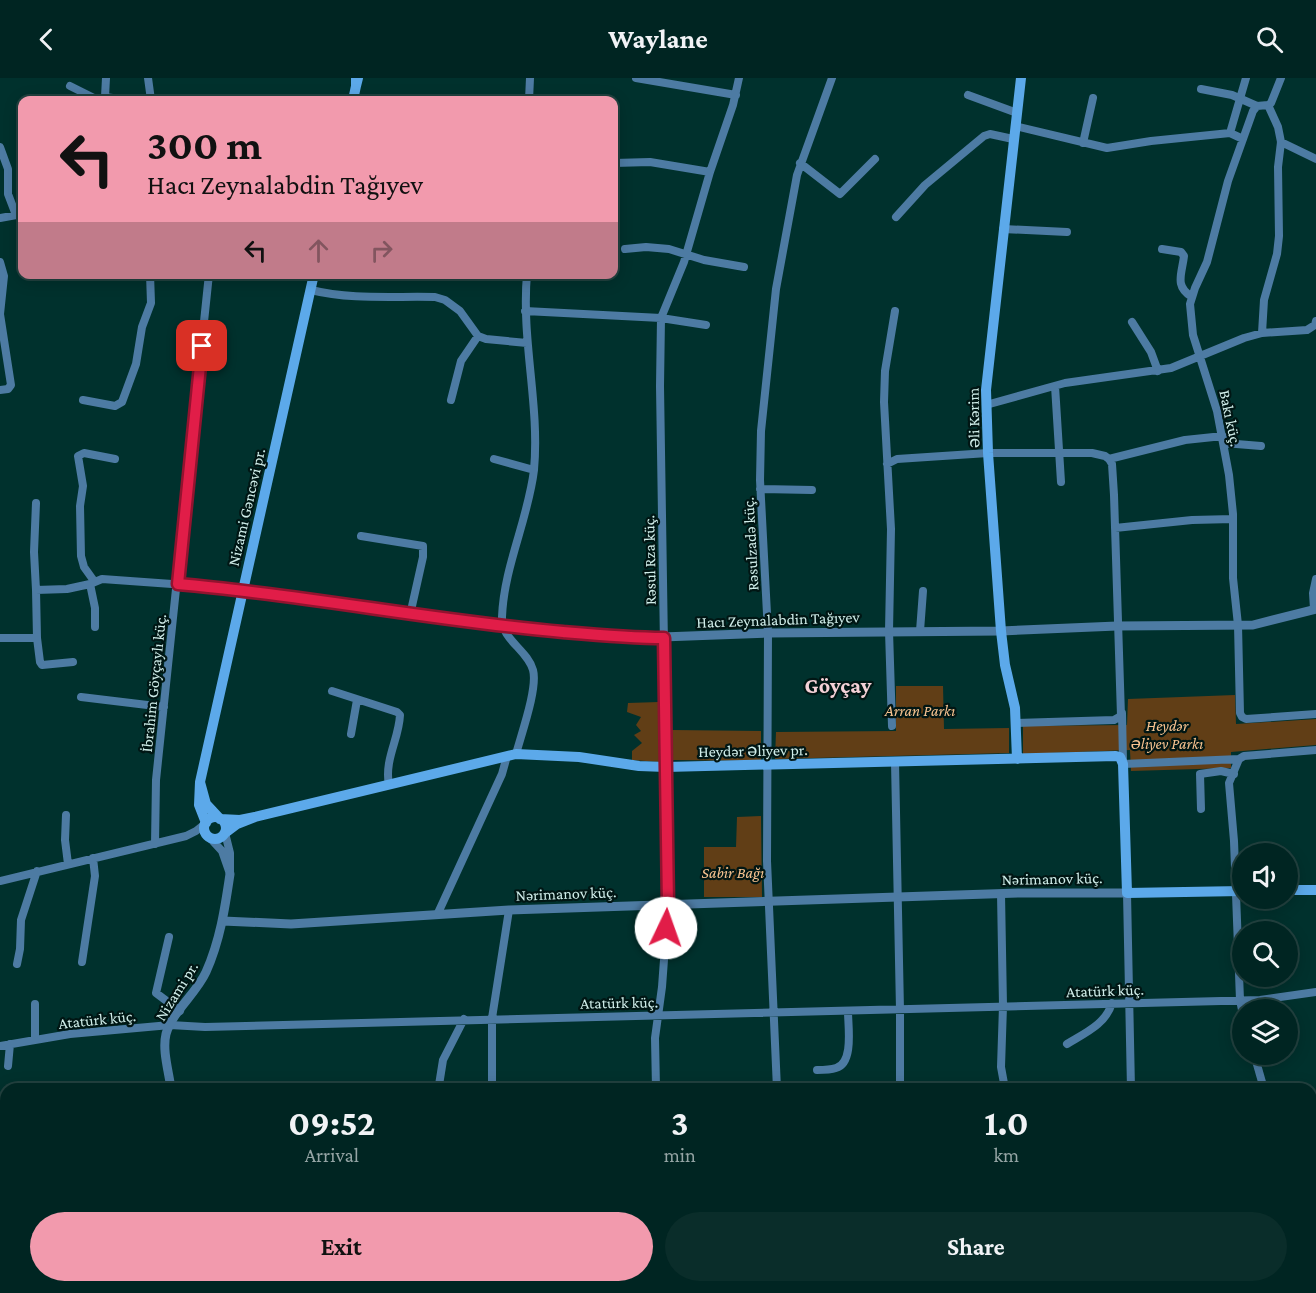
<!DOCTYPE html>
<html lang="en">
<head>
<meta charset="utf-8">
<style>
	body { margin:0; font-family:"Crimson Pro",serif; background:#0a2d2a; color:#f1f3f6; height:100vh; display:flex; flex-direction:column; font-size:22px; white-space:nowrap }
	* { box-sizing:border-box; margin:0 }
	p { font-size:20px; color:#95a5a5 }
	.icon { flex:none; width:33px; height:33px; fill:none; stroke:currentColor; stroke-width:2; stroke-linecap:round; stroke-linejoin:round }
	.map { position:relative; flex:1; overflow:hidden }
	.panel { position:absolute; left:0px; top:1005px; width:1317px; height:210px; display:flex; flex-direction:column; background:#002522; border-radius:18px 18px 0 0; box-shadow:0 3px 15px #0003,0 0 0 2px #224240 }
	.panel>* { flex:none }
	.banner { position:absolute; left:18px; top:18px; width:600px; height:183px; border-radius:12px; box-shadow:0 3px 15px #0003,0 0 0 2px #224240; background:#f29aad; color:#111; overflow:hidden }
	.fabs { position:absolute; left:1232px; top:765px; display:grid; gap:12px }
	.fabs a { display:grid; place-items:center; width:66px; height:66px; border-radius:50%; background:#002522; box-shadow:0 3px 15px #0003,0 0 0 2px #224240; font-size:30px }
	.pin { position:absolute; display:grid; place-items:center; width:51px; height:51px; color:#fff; margin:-26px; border-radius:12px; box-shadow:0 3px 9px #0006 }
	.me { position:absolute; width:66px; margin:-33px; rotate:3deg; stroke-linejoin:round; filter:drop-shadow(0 0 4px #0008) }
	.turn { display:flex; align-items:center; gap:21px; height:126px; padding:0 30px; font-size:27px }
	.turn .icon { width:78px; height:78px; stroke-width:2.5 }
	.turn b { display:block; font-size:42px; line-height:51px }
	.lanes { display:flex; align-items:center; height:57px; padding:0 30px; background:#0003; justify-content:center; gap:30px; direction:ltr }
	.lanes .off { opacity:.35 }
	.eta { display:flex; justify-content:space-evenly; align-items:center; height:102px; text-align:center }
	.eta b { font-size:36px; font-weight:700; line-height:42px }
	.action { display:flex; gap:12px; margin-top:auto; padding:12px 30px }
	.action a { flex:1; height:69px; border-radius:36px; background:#f29aad; color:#111; font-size:24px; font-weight:700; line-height:69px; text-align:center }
	.action a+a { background:#0a2d2a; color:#f1f3f6 }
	header { display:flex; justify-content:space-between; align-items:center; height:78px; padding:0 30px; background:#002522; font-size:27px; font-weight:700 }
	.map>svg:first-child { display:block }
</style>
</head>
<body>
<header><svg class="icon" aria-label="back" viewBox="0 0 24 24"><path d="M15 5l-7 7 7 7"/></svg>Waylane<svg class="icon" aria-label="search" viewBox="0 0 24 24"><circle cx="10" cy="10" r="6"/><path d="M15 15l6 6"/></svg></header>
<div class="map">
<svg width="1316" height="1215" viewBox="0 0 1316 1215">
	<rect width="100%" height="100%" fill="#00312d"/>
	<path fill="#613e16" d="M896 608H943L944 651 1009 650V675L775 681 776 654 896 653Z
		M1235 617 1236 646 1316 641V667L1231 674V690L1131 693 1130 672 1023 676V648L1127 647 1128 621Z
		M659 624 660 684 632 682V673L642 665 634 657 641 653 636 647 641 639 627 634 628 625Z
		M672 652 761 653V683L671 682Z
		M761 738 762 819H704V769H736L737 739Z"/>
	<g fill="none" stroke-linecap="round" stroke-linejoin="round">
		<path stroke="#4d7ba3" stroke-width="8" d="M148 0 151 22
			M636 0 736 17
			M1281 0 1271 25 1268 27 1257 28 1253 33 1228 103 1207 184 1195 210 1190 226 1193 257 1217 333 1229 397 1233 436V500L1238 547 1240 635 1242 639 1246 641 1316 636
			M70 8 98 22
			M1201 11 1232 17 1257 28
			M968 17 1017 35
			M105 19 106 0
			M103 22 105 19 128 22
			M529 22 530 0
			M1015 48 1107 70 1151 63 1230 55 1243 61
			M1230 55 1246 0
			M1281 64 1316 81
			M1083 65 1093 20
			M0 69 8 91V116L16 137
			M614 85 650 84 710 94
			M800 85 840 116 875 81
			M896 139 925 107 984 58 990 56 1013 61
			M0 140 22 136
			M1003 151 1067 154
			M625 171 646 169 669 171 704 182 744 189
			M1162 171 1181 174 1184 178C1182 196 1174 208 1192 219
			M0 184 4 198 0 236 11 307 8 311 0 312
			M311 212C351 222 393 218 435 219L445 222 460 233 478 258 486 261 527 265
			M525 233 661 240 706 247
			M1132 244 1151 274 1158 293
			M1262 255 1307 252 1315 247 1316 243
			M1055 308 1061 404
			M83 322 115 328 122 324 136 286 142 249 151 225 150 196
			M451 322 461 283 478 258
			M986 327 1065 305 1171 290 1244 260 1262 255 1264 222 1277 176 1279 158 1278 89 1281 64 1278 49 1268 27
			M1224 365 1261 368
			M494 381 534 392
			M1109 381 1185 362 1223 358
			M887 386 897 381 988 375H1092L1105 378 1109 381
			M760 411 812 412
			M1115 450 1192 442 1233 441
			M361 458 423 468V479L410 537
			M94 503 84 489 81 478 80 428 83 408 78 378 84 375 115 381
			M90 506 95 530V549
			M36 512 34 474 36 425
			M1314 531 1313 515 1316 501
			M920 553 923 513
			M0 560H37L36 512 67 511 90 506 102 501 242 511
			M37 560 40 584 42 587 73 584
			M332 613 397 634 400 637C399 661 384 682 389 707
			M81 619 164 629
			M1122 635 1123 683
			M1016 645 1114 642 1121 638 1114 417 1112 386 1109 381
			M892 648 889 553 891 451 884 324 885 293 895 233
			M351 656 357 622
			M516 676C521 657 538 610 533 592 527 571 501 562 502 539 504 488 528 442 534 392 540 327 521 262 527 196
			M895 684 900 932V1011
			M1123 686 1239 681
			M1201 731 1200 696 1221 693 1234 696
			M66 737 65 762 68 786
			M210 760 222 773 230 796V775L225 755
			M155 766 156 702 209 196
			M0 803 186 758 196 753 206 745
			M1127 815 1131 1011
			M1001 816 1003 928 1001 989 1005 1011
			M438 835 502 696 507 678
			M169 859 156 915 180 933
			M82 884 95 798 93 780
			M17 886 20 871 21 842 37 793
			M1242 932 1240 922 1234 763 1229 705 1239 681 1244 678 1316 672
			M35 962V926
			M1067 966C1085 955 1106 946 1112 925
			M0 968 70 956 170 947 205 949 1260 922 1316 914
			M1254 976 1264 1011
			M8 988 10 966
			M817 992C823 992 830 992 836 990 854 985 848 948 848 934
			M439 1007 443 982 464 941
			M492 1011V940L509 832
			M656 1011 655 960 662 909 668 827 660 308 661 240 684 184 710 94 733 27 739 0
			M777 1011 767 783 768 555 760 402 761 353 776 211 797 97 832 0
			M1311 1098 1316 1097
			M0 1114H6
			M1311 1128 1316 1136
			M110 1209 112 1215
			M503 1209 504 1215
			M663 1209 664 1215
			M778 1209V1215
			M1002 1209 1004 1215
			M1140 1209 1141 1215
			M869 1212 875 1215"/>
		<path stroke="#4d7ba3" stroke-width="9" d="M242 511 464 545 635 560 768 555 1001 553 1117 548 1253 547 1316 531
			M223 843 291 846 509 832 1019 815H1127
			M171 1011C169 994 162 973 166 956 172 934 196 916 206 894 220 863 225 830 230 796
			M199 1209 200 1215"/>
		<path stroke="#5ca9ea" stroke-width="10" d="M356 0V8L358 0
			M353 22 356 8
			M1017 681 1015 630 1005 587 1001 553 988 375 986 312 1021 0
			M200 704 314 196
			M255 739 516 676 579 679 639 688 666 689 1116 678 1120 679 1123 686 1127 815 1242 813
			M204 750a11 11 0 1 1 22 0a11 11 0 1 1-22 0Z
			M206 745 199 727 200 704 206 726 220 741 240 742 255 739 237 746 225 755
			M1287 812H1316"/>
	</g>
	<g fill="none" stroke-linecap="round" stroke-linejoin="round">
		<g stroke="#92132f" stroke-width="15">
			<path id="route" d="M202 268 178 506C307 517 434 543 563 554 597 557 630 560 664 560L668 827 666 850"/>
		</g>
		<use href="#route" stroke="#e11d48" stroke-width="10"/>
	</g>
	<g text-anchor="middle" stroke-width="4.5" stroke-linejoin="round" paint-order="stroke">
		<g font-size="16" fill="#cfede9" stroke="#001614">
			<text transform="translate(973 340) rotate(-91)" y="6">Əli Kərim</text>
			<text transform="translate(1231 340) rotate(78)" y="6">Bakı küç.</text>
			<text transform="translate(246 429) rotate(-77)" y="6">Nizami Gəncəvi pr.</text>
			<text transform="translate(750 466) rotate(-93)" y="6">Rəsulzadə küç.</text>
			<text transform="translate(649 482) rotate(-91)" y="6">Rəsul Rza küç.</text>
			<text transform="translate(778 541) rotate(-2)" y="6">Hacı Zeynalabdin Tağıyev</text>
			<text transform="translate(153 605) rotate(-84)" y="6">İbrahim Göyçaylı küç.</text>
			<text transform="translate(753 672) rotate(-1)" y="6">Heydər Əliyev pr.</text>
			<text transform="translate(1052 800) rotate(-1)" y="6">Nərimanov küç.</text>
			<text transform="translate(566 815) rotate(-2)" y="6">Nərimanov küç.</text>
			<text transform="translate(1105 912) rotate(-2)" y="6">Atatürk küç.</text>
			<text transform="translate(176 913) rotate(-58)" y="6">Nizami pr.</text>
			<text transform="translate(619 924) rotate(-1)" y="6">Atatürk küç.</text>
			<text transform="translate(97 941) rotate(-6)" y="6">Atatürk küç.</text>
		</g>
		<g font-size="16" font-style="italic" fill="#f6c28f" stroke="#001614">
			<text x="920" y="638">Arran Parkı</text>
			<text x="1167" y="653">Heydər<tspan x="1167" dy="18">Əliyev Parkı</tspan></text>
			<text x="733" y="800">Sabir Bağı</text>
		</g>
		<g font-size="22" font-weight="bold" fill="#f4d1d7" stroke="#001614">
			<text x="838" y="615">Göyçay</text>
		</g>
	</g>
</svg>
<div class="fabs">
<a><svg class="icon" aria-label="sound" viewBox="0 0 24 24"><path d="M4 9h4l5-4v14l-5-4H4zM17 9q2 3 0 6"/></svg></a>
<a><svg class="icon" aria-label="search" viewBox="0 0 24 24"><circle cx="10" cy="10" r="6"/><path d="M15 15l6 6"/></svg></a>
<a><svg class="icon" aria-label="layers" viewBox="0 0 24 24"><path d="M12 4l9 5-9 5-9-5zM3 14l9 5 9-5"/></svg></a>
</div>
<div class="pin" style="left:202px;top:268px;background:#d93025"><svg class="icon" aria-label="arrive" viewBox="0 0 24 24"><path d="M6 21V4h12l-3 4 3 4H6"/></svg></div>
<svg class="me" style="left:666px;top:850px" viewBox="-20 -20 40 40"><circle r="19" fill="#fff"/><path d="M0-13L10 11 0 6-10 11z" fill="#e11d48"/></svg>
<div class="banner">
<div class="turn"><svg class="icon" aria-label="left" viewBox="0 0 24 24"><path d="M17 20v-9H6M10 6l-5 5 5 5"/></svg><div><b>300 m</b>Hacı Zeynalabdin Tağıyev</div></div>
<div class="lanes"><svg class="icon" aria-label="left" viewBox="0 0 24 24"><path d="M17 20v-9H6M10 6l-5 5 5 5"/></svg><svg class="icon off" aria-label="ahead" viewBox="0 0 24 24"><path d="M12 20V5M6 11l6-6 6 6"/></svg><svg class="icon off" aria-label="right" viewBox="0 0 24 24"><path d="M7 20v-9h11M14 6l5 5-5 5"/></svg></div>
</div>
<section class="panel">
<div class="eta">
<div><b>09:52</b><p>Arrival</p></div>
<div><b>3</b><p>min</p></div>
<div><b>1.0</b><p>km</p></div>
</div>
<div class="action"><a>Exit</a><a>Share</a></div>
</section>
</div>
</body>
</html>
